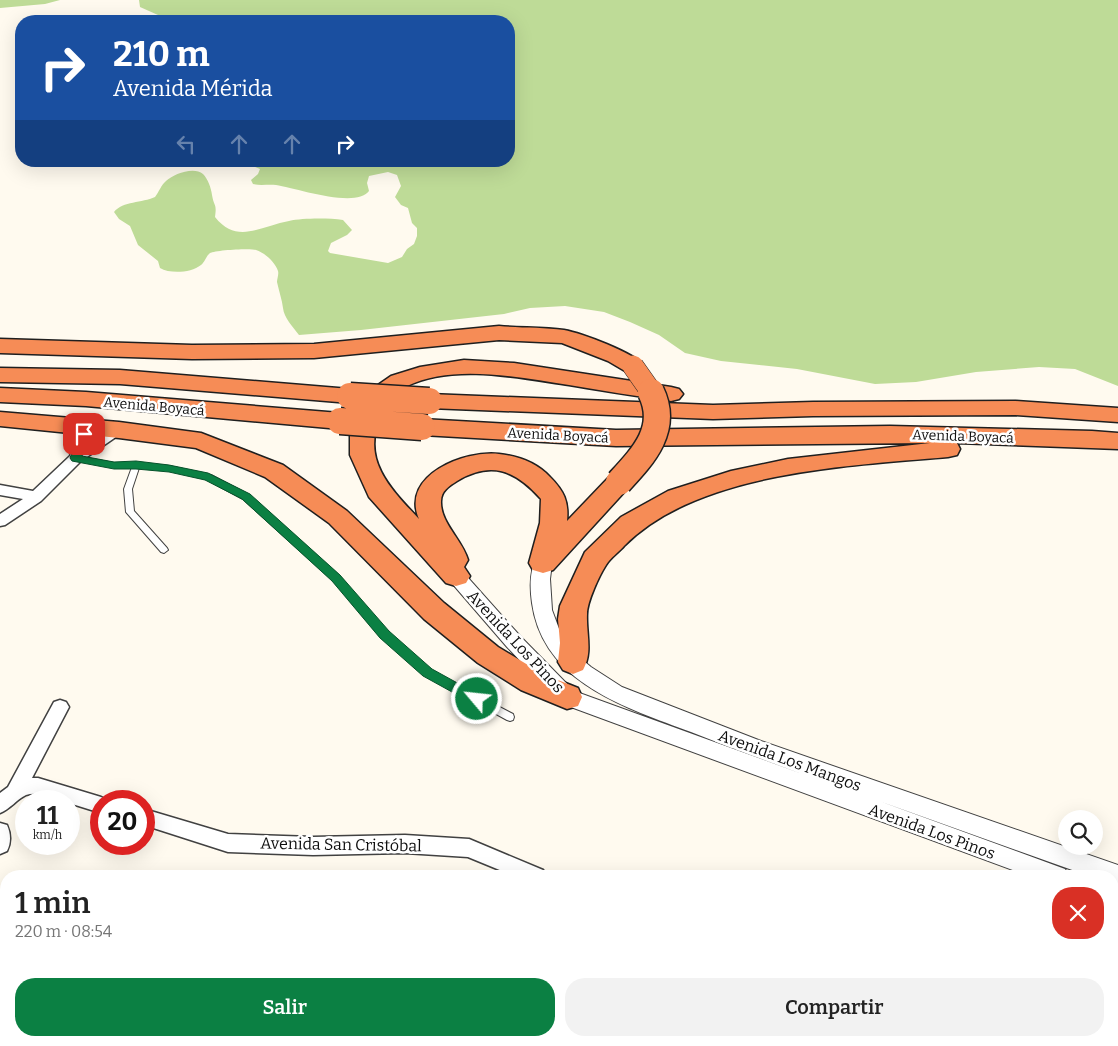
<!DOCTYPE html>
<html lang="es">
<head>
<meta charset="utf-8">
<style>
	body { margin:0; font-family:Bitter,serif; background:#f2f2f2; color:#222; height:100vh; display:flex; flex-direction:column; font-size:19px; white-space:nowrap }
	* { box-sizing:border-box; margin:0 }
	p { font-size:16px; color:#767676 }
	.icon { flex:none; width:28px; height:28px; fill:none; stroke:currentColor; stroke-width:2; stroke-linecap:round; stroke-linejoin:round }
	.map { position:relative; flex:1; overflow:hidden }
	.side { position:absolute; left:0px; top:870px; width:1119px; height:176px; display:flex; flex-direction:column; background:#fff; border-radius:20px 20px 0 0; box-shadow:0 5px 20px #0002 }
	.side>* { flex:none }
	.guide { position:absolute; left:15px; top:15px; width:500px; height:152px; border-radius:20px; box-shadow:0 5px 20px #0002; background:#1a4fa0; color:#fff; overflow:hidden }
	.controls { position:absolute; left:1058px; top:810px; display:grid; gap:10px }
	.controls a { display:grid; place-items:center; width:45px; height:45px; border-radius:50%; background:#fff; box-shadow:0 5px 20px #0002; font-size:25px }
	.speed { position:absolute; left:15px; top:790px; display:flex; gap:10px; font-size:25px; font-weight:700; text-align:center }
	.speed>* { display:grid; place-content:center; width:65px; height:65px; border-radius:50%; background:#fff; box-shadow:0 5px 20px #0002; line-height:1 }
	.speed small { font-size:12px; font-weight:400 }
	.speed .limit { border:8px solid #d22; background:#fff; color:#111 }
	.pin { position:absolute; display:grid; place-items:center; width:42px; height:42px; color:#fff; margin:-21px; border-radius:10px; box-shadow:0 2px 8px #0006 }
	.me { position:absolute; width:55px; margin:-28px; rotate:298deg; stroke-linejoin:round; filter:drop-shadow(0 0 4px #0008) }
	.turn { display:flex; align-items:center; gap:18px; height:105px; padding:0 15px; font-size:22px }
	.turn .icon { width:65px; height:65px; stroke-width:2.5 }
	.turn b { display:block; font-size:35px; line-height:42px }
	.lanes { display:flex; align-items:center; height:48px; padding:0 15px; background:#0003; justify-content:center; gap:25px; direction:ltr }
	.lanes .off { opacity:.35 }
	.round { display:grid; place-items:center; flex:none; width:52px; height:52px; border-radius:20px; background:#f2f2f2 }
	.headline { display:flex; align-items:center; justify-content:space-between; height:85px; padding:0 15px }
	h1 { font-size:30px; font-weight:600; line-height:38px }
	.cta { display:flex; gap:10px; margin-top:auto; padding:10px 15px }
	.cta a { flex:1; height:58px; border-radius:20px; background:#0b8043; color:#fff; font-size:20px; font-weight:600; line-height:58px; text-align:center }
	.cta a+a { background:#f2f2f2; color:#222 }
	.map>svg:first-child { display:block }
</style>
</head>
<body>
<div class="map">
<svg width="1118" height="1046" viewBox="0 0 1118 1046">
	<rect width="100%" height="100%" fill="#fffaef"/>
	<path fill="#d8eab8" d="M489 1040H654L658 1046H486Z"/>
	<path fill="#bedb97" d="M0 0H60L45 4 0 8Z
		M139 0H1118V386L1075 369 1039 367 976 372 916 382 875 384 797 369 721 361 685 353 659 335 630 322 604 312 565 306 530 308 504 314 361 330 299 335C293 327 284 318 283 308 282 300 279 291 277 282 277 279 279 274 278 271 275 262 265 253 256 250 251 248 216 250 210 253 206 256 205 262 201 265 191 273 170 274 160 268L158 261 138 245 130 226 119 219 114 212C123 201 142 203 155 197 159 192 161 185 166 181 173 174 194 166 203 174 208 179 211 188 212 195 214 207 217 203 215 217 237 245 261 226 289 221 303 218 328 218 343 220L352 230 347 235 331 243 328 251 330 253 388 263 402 257 407 249 414 244 417 236V228L412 223 408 208 401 205 395 197 401 186 397 175 388 172 369 176 367 183 369 191C356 209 296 188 276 185 268 184 261 186 253 184L251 180 258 174 260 169 240 161H509V21H167V19L140 7Z"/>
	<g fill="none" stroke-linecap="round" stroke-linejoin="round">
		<g stroke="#414141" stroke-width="2">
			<path id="service" d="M74 456H76L114 463H136L169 466 211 475 249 495 339 576 387 633 431 671 513 714 514 717 513 720 510 721 507 720 425 675 381 637 333 580 243 499 206 479 169 470 139 468 132 489 134 511 167 548 168 550 164 553 161 552 126 512 124 489 132 467H114L76 460H74L72 458Z"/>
		</g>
		<g stroke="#414141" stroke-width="3">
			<path id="minor" d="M86 424 91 425 93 428 88 444 114 427H124L126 430 81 461 41 501 5 525 0 526V514L23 499 0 495V485L33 491 70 456 79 428 81 425Z
				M60 700 66 702 69 707 32 778H38L101 797 109 801H101V813L69 803V801C55 801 40 790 26 795 16 800 10 809 0 813V793L8 787 54 702Z
				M144 809 228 834 313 837 405 835 469 839 543 870 546 876H514L468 857 405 853 313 855 228 852 144 825Z
				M0 823 7 825C11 834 11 843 7 851L0 854Z
				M1117 889 1118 936 1112 939V890Z
				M469 1040H492L490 1046H467Z
				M662 1040H684L683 1046H661Z
				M1041 1040H1071L1073 1046H1043Z
				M1084 1040H1106L1104 1046H1082Z"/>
		</g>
		<g stroke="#414141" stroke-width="2">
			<path id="tertiary" d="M543 556 549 558 552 563 550 579 552 610 561 634 579 657 591 667 622 687 761 741 1118 865V887L1112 885V876H1089L879 801 1065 869 1069 876H1029L560 703 507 647 450 581 447 576 450 571 456 569 462 571 521 637 574 691 805 775C767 761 729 747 691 732 627 708 543 683 532 603 530 589 529 571 537 558Z
				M1112 885 1118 887V909L1112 907Z"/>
		</g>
		<g stroke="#1f1f1f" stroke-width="3">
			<path id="motorway" d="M499 326C521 328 543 327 564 330 581 333 635 353 644 366L641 371 633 373 625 371 608 361 562 343 499 340 314 358 192 359 0 353V339L192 345 314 344Z
				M464 360 514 363 671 387 679 389 683 394 679 399 671 401C637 396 603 391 569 385 520 378 454 363 407 386 393 393 385 407 379 421 362 462 393 491 419 519 400 475 465 450 499 454 518 456 537 463 550 477 564 491 569 502 567 521L610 476 619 474 628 476 632 482 628 488 553 570 543 573 533 570 529 563 540 523 541 499C516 471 492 460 457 481 449 486 441 491 441 501 440 523 462 539 468 560L464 567 470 576 466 583 456 586 446 583 369 497 350 455V433L359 412 378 385 391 376 420 367Z
				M0 368 120 370 350 389 358 391 362 396 358 401 350 403 120 384 0 382Z
				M0 388 86 392 340 413 348 416 352 421 348 426 340 429 86 406 0 402Z
				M429 394 713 405 813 402 1016 401 1118 408V422L1016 415 813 416 713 419 429 408 421 406 417 401 421 396Z
				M0 412 119 422 201 433 283 465 347 511 444 603 498 647 543 674 578 688 582 697 578 706 567 709 521 690 478 663 424 619 329 523 265 477 196 448 119 438 0 426Z
				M422 419 616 430 890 426 1092 431 1118 433V449L957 443 960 449 957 455 948 457C849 466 698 471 624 546 619 552 610 558 606 565 599 576 587 602 587 614 586 634 593 652 583 670L573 674 563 670 558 662 560 643 558 619 560 606 585 552 621 517 668 491 731 471 788 459 930 443 616 446 422 435 414 432 410 427 414 422Z"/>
		</g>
		<use href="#service" fill="#fff" fill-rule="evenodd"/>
		<use href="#minor" fill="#fff" fill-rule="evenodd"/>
		<use href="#tertiary" fill="#fff" fill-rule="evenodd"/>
		<use href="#motorway" fill="#f68c56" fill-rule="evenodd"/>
		<g stroke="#1f1f1f" stroke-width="22" stroke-linecap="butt">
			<path id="motorway-bridge-far1" d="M633 366 652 393"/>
		</g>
		<g stroke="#1f1f1f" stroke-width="29" stroke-linecap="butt">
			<path id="motorway-bridge" d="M350 396 429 401
				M340 421 422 427
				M619 482C643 456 669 429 651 392"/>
		</g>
		<use href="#motorway-bridge-far1" stroke="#f68c56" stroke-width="21"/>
		<use href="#motorway-bridge" stroke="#f68c56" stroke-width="26"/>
	</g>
	<path fill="#0b8043" stroke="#07532c" d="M84 431 90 434 82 456 114 462 136 461 169 465 208 473 250 494 340 575 389 631 432 669 481 696 483 699 481 703 477 705 472 703 423 676 380 638 332 581 242 499 205 480 169 472 136 469H114L72 461 70 458 79 434Z"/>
	<g text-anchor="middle" stroke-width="5" stroke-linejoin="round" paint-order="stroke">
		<g font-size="14" fill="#0e0e0e" stroke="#fff">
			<text transform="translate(154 406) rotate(5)" y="5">Avenida Boyacá</text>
			<text transform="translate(558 435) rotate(3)" y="5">Avenida Boyacá</text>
			<text transform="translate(963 436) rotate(2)" y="5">Avenida Boyacá</text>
		</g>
		<g font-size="16" fill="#0e0e0e" stroke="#fff">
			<text transform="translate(516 641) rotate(47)" y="6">Avenida Los Pinos</text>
			<text transform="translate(790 760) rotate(20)" y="6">Avenida Los Mangos</text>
			<text transform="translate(932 831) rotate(20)" y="6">Avenida Los Pinos</text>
			<text transform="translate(341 844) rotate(1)" y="6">Avenida San Cristóbal</text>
		</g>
	</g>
</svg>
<div class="controls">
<a><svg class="icon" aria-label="search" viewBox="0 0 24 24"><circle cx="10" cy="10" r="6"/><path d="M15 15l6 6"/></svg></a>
</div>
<div class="speed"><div>11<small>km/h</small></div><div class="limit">20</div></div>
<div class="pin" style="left:84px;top:434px;background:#d93025"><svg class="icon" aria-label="arrive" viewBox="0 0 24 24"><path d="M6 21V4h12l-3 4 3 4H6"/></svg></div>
<svg class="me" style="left:477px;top:699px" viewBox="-20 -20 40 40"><circle r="17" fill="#0b8043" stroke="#fff" stroke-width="3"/><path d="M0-11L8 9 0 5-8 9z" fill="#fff"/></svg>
<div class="guide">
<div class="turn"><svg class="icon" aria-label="right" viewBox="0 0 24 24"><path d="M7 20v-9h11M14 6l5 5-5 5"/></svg><div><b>210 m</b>Avenida Mérida</div></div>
<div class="lanes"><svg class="icon off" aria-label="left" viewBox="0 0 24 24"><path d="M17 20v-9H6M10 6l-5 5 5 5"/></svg><svg class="icon off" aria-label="ahead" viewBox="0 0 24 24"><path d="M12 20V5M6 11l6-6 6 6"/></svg><svg class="icon off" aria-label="ahead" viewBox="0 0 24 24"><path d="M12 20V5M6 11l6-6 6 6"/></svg><svg class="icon" aria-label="right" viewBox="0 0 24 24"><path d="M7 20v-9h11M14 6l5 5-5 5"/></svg></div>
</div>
<section class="side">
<div class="headline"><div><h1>1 min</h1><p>220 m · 08:54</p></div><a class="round" style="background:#d93025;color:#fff"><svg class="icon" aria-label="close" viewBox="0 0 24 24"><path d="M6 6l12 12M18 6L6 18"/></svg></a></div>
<div class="cta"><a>Salir</a><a>Compartir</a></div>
</section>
</div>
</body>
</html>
